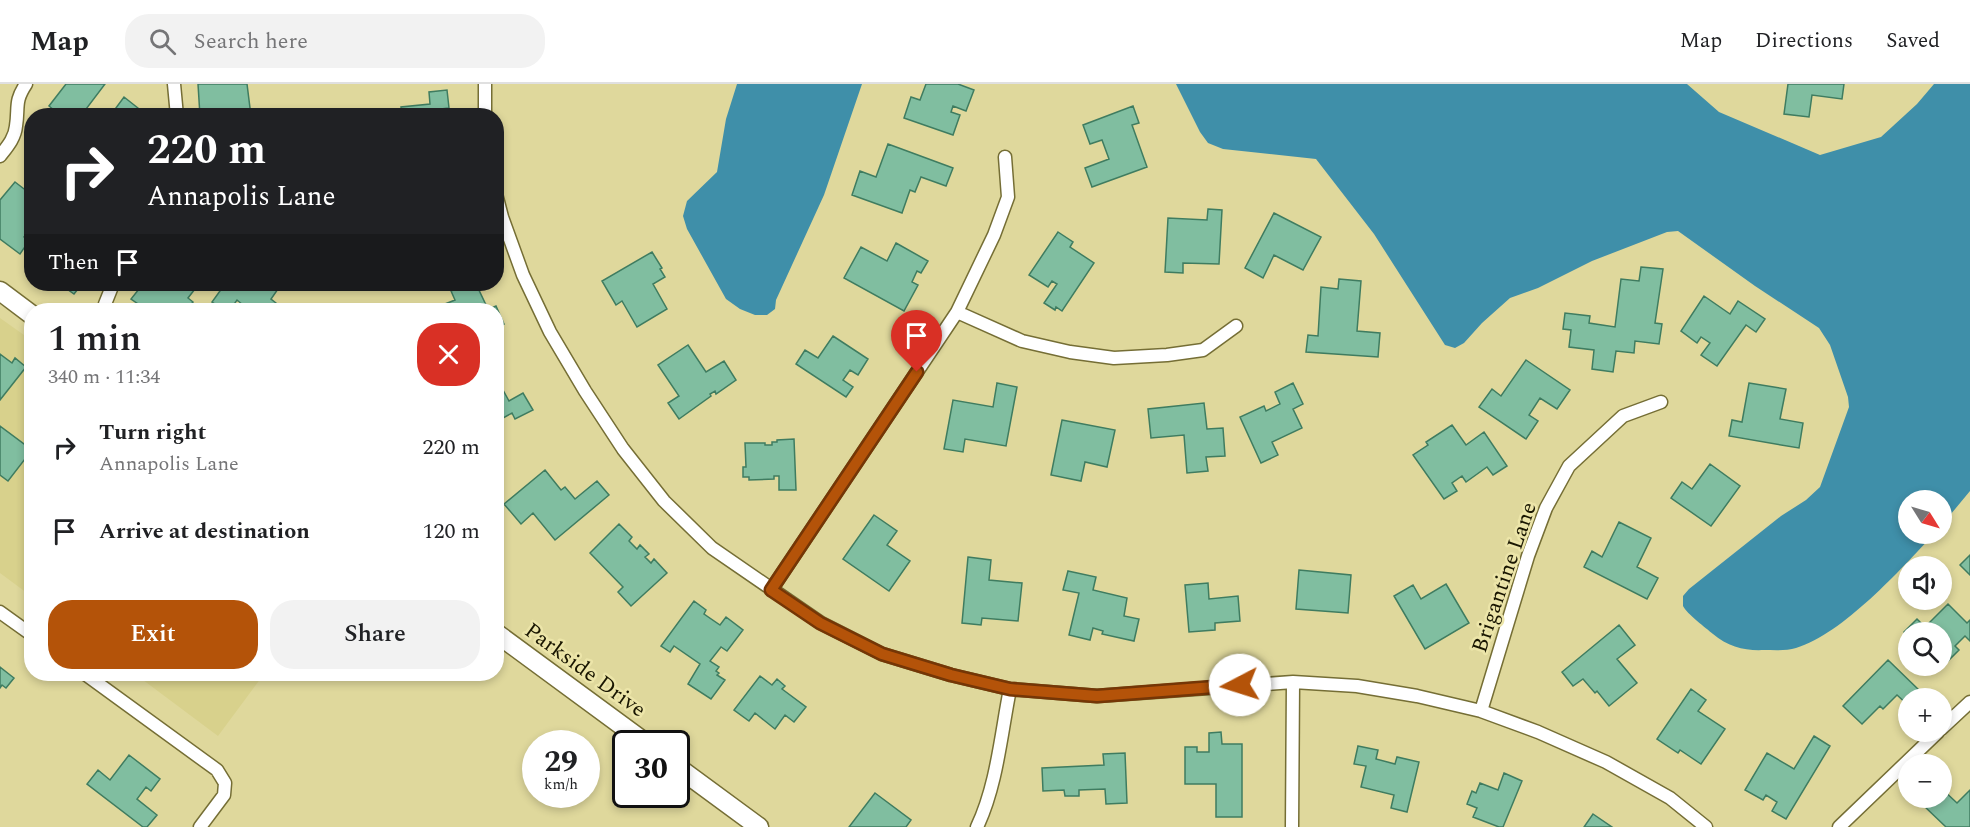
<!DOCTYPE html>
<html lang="en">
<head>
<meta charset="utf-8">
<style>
	body { margin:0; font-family:Spectral,serif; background:#f2f2f2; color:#202124; height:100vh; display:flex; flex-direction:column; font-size:22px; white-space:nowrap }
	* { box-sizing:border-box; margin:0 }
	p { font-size:20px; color:#757577 }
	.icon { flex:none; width:33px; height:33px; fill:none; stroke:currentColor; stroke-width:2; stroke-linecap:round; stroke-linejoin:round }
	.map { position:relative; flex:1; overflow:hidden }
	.panel { position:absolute; left:24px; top:219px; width:480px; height:378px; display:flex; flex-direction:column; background:#fff; border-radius:24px; box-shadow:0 3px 9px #0003 }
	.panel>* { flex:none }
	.banner { position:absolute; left:24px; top:24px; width:480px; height:183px; border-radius:24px; box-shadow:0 3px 9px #0003; background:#202124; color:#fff; overflow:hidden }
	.needle { width:39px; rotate:127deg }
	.buttons { position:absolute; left:1898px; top:406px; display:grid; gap:12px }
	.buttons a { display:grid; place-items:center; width:54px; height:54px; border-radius:50%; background:#fff; box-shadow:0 3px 9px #0003; font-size:30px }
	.speed { position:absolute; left:522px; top:646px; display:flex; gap:12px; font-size:30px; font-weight:700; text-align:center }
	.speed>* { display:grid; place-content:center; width:78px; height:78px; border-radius:50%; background:#fff; box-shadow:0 3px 9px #0003; line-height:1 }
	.speed small { font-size:15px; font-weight:400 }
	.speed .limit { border:3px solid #111; border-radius:9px; background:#fff; color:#111 }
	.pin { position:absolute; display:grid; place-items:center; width:51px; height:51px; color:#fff; margin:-62px -26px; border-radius:50% 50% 50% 0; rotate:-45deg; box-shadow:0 0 6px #0007 }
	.pin .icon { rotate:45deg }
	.me { position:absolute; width:66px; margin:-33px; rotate:265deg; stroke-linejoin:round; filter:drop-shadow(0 0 4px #0008) }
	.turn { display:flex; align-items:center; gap:21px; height:126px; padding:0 24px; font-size:27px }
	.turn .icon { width:78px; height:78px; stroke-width:2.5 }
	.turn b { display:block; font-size:42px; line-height:51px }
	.then { display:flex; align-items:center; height:57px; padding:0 24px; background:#0003; gap:12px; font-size:22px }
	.round { display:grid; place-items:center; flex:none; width:63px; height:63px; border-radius:24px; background:#f2f2f2 }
	.head { display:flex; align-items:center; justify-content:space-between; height:102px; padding:0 24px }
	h1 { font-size:36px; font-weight:600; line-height:45px }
	.button { display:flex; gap:12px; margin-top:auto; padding:12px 24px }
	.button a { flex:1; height:69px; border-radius:24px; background:#b45309; color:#fff; font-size:24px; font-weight:600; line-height:69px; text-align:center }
	.button a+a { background:#f2f2f2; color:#202124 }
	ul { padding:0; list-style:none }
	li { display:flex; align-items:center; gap:18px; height:84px; padding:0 24px }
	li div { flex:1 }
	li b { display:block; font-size:22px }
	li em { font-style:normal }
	header { display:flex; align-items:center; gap:36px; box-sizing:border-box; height:84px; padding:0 30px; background:#fff; border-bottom:2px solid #e0e0e0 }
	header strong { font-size:28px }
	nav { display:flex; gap:33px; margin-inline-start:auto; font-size:21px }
	.search { width:420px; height:54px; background:#f2f2f2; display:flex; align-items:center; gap:15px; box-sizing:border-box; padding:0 21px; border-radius:24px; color:#757577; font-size:22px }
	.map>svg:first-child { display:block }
</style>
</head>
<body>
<header>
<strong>Map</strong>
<div class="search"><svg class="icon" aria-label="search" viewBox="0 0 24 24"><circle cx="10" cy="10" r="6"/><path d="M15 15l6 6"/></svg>Search here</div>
<nav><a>Map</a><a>Directions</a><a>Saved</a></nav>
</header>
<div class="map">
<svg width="1970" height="743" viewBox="0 0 1970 743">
	<rect width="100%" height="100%" fill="#dfd89c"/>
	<path fill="#d8d18c" d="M0 234 31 256V512L0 489Z
		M135 590H264L218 652Z"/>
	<path fill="#3f8fa9" d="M737 0H862L824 111 776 216 775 225 767 231H755L740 225 726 215 687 145 683 132 687 117 717 88 726 35Z
		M1176 0H1687L1719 28 1820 71 1881 53 1917 20 1934 0H1970V407L1941 442V417H1908V450H1934C1901 485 1843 550 1796 564 1787 567 1774 566 1764 566 1746 567 1728 563 1713 550 1706 544 1687 530 1683 522 1683 521 1683 513 1683 512L1689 505 1781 432 1806 416 1820 403 1849 323 1848 313 1830 261 1819 244 1755 202 1678 147 1667 148 1592 177 1538 204 1510 214 1482 239 1464 259 1455 264 1445 261 1374 150 1316 75 1223 65 1208 59 1200 48Z"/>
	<path fill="#80bea0" stroke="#3f7c60" stroke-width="1.5" d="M66 0H105L83 29 87 32H61L49 22Z
		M198 0H247L251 32H200Z
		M926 0H958L974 6 966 27 953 22 951 28 960 31 953 51 904 34 911 13 920 16Z
		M1788 0H1844L1842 15 1812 11 1809 33 1784 30Z
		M447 6 449 24 433 26 434 32H402L401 23 430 20 429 8Z
		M124 13 143 28 149 32H110Z
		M1133 22 1139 39 1132 41 1147 83 1092 103 1085 84 1109 75 1102 56 1090 60 1083 41Z
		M888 60 953 84 946 102 921 93 915 108 910 106 902 129 852 111 860 87 876 93Z
		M15 98 32 111V144L24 153 29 157 20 170 0 155V116Z
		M1208 125 1222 126 1219 180 1183 179V189L1165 188 1168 134 1207 136Z
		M1274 129 1321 153 1303 186 1274 171 1263 194 1245 184Z
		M1058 148 1073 158 1070 163 1094 179 1062 227 1056 223 1055 226 1044 219 1057 200 1052 197 1048 203 1029 191Z
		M896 159 928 177 921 189 917 187 912 198 918 201 904 227 844 194 861 163 887 177Z
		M652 168 662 184 660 185 665 193 653 200 667 225 637 243 622 217 616 221 602 197Z
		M1641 183 1663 185 1655 239 1662 240 1659 260 1635 257 1634 269 1616 267 1613 288 1592 285 1594 266 1569 263 1571 246 1563 245 1565 229 1590 232 1589 239 1615 243 1621 195 1639 197Z
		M1339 195 1361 197 1357 247 1380 249 1378 273 1306 268 1308 251 1318 252 1321 203 1338 205Z
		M60 200H82L74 210Z
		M143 200H187L195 205 188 214 193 218 186 226H147L131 215Z
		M225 200H254L257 201 258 200H270L278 205 271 215 276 219 270 226H239L243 221 237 216 230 226H224L212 218Z
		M467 200H476L486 221 480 224 482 226H442L440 222 455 216 451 207Z
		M1704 212 1730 230 1738 217 1765 235 1756 248 1746 241 1717 282 1701 271 1710 259 1701 253 1697 259 1681 247Z
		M496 222 504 240 496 243V226H487Z
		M833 252 868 275 858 291 850 286 843 296 853 303 846 313 796 280 805 266 818 274Z
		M688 261 706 288 724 277 736 296 716 310 715 307 710 310 711 312 679 335 668 319 679 312 658 281Z
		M0 270 12 279 15 274 26 283 0 316Z
		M1526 276 1570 306 1557 325 1540 314 1529 331 1538 337 1526 355 1479 323 1492 305 1501 312Z
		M997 299 1017 303 1006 362 965 355 963 368 944 365 953 316 993 323Z
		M1293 299 1303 320 1293 325 1302 344 1272 358 1278 371 1261 379 1240 333 1264 322 1266 327 1280 320 1275 308Z
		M1749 299 1786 305 1780 335 1803 339 1799 364 1729 352 1732 336 1742 338Z
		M503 306 509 317 523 309 533 326 515 335 512 329 496 338V309Z
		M1204 319 1207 345 1223 344 1225 372 1206 373 1208 387 1187 389 1184 351 1151 354 1148 325Z
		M1062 336 1115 346 1107 383 1085 378 1081 397 1051 391Z
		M1452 341 1466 361 1484 348 1507 382 1493 391 1487 383 1466 398 1462 392 1452 399 1457 407 1444 415 1413 371 1428 361 1426 358Z
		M0 342 32 366 8 397 0 391Z
		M794 355 796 406H779V392H774V395L749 396V393H743V383H746L745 359H765V361H772V358H777V356Z
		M1710 380 1740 402 1711 442 1671 414 1682 398 1692 405Z
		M545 386 561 406 565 403 575 415 597 397 609 411 555 456 533 429 521 440 504 420Z
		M874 431 897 447 887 461 910 477 889 507 843 475Z
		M1619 438 1651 454 1637 483 1658 494 1647 515 1584 483 1592 467 1602 473Z
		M619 440 632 453 629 457 637 465 640 461 649 470 645 473 651 479 654 475 667 489 631 522 618 508 623 503 590 469Z
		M1970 471V491L1960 481Z
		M968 473 991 476 989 496 1022 499 1018 537 982 534 981 541 962 539Z
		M1299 486 1351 491 1348 529 1296 525Z
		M1068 487 1096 493 1093 506 1127 514 1124 532 1139 535 1134 557 1102 550 1103 547 1093 544 1090 556 1069 551 1079 509 1063 506Z
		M1208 499 1209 515 1238 512 1240 537 1215 539V546L1189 548 1185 501Z
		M1446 500 1469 539 1425 565 1394 512 1413 501 1421 515Z
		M694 517 706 526 704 530 720 541 726 533 743 546 727 567 721 563 710 577 719 583 716 587 719 589 717 591 725 596 711 615 688 600 700 580 674 562 670 568 661 562Z
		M1948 520 1967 539 1970 536V557L1965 552 1955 562 1959 566 1941 584 1938 582H1941V549H1908V552L1904 548 1917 535 1925 543Z
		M1619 541 1635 561 1617 575 1637 599 1609 622 1597 607 1595 609 1583 595 1573 602 1562 588Z
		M1888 576 1921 608 1914 615H1908V621L1897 611 1883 625 1880 622 1862 640 1843 622Z
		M0 583 14 594 6 604 2 601 0 604Z
		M760 592 772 601 777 595 785 602 782 605 806 623 794 638 785 631 775 645 755 629 749 637 734 626Z
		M1691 605 1706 616 1698 627 1725 645 1701 680 1680 666 1678 669 1657 655Z
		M1221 648 1222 660H1242V733H1216V700H1185V663H1197V668H1209V649Z
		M1814 652 1830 662 1786 735 1772 727 1777 718 1766 711 1763 716 1745 706 1767 669 1794 685Z
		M1358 662 1378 666 1376 675 1395 680 1397 673 1419 678 1407 728 1391 724 1394 711 1361 703 1366 682 1354 680Z
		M1125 669 1127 719 1106 720 1105 705 1079 706V712H1065L1064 706 1043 707 1042 684 1104 681 1103 670Z
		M129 671 160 695 151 707 146 703 137 715 157 731 147 743H143L87 700 98 686 110 696Z
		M1504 689 1522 697 1503 743H1499L1473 733 1477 724 1467 720 1472 707 1476 709 1480 699 1498 706Z
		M1941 704 1957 719 1970 706V743H1946L1924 722 1931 714H1941Z
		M875 709 911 736 906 743H849Z
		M1593 730 1612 743H1584Z"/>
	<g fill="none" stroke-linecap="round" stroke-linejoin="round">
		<g stroke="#756e35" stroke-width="15">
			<path id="street" d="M174 0 177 32
				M485 32V0
				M0 72C7 63 15 54 16 42 19 23 14 18 26 0
				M496 110 502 133 523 191 550 248 585 307 623 365 664 417 712 464 821 539 882 570 951 591 1010 605 1097 612 1293 598 1357 602 1417 612 1481 627 1538 648 1606 678 1670 714 1706 743
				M108 226 105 220 113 200
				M957 228 1022 257 1070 268 1114 274 1167 271 1203 266 1236 242
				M771 506 957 228 994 151 1008 113 1005 73
				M0 528 32 551
				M85 590 217 686 225 699 224 711 200 743
				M1481 627 1528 472 1546 424 1569 382 1623 332 1661 318
				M1941 645 1970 618
				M977 743C997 701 1001 650 1010 605
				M1292 743 1293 598
				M1839 743 1938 648"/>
		</g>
		<g stroke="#756e35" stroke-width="21">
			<path id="secondary" d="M0 207 32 231
				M496 549 647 660
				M676 682 759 743"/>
		</g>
		<use href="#street" stroke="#fff" stroke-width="12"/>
		<use href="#secondary" stroke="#fff" stroke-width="18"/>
	</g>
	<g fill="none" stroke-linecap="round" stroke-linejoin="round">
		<g stroke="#753606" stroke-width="15">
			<path id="route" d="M917 288 771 506 820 539 882 570 951 591 1010 605 1097 612 1240 601"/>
		</g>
		<use href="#route" stroke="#b45309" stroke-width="10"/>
	</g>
	<g text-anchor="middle" stroke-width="5" stroke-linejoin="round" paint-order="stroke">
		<g font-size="22" fill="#191601" stroke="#ece5a9">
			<text transform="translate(1503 493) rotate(-71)" y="8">Brigantine Lane</text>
			<text transform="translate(586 585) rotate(36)" y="8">Parkside Drive</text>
		</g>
	</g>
</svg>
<div class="buttons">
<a><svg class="needle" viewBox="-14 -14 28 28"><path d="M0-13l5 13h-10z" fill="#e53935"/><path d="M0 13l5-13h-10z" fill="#757577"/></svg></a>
<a><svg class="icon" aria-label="sound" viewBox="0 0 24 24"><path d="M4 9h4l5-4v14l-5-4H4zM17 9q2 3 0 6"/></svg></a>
<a><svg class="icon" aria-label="search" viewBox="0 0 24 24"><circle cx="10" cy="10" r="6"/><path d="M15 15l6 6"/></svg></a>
<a>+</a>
<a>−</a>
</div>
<div class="speed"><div>29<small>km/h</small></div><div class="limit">30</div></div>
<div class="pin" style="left:917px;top:288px;background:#d93025"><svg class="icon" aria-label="arrive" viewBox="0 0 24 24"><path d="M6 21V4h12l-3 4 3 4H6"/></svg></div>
<svg class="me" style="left:1240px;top:601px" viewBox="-20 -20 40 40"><circle r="19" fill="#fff"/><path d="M0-13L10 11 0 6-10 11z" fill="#b45309"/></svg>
<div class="banner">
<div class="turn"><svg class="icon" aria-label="right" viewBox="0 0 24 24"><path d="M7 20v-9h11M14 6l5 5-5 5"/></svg><div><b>220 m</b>Annapolis Lane</div></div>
<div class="then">Then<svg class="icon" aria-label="arrive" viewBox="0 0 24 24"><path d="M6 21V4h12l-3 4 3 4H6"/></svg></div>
</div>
<section class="panel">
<div class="head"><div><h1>1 min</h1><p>340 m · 11:34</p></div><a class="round" style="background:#d93025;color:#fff"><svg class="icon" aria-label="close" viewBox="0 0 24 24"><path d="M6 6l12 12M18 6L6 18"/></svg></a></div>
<ul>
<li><svg class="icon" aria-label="right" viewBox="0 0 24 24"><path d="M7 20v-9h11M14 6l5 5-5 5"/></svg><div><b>Turn right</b><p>Annapolis Lane</p></div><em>220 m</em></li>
<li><svg class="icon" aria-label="arrive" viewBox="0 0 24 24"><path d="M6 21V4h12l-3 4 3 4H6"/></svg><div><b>Arrive at destination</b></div><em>120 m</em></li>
</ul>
<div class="button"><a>Exit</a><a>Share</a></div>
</section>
</div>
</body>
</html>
